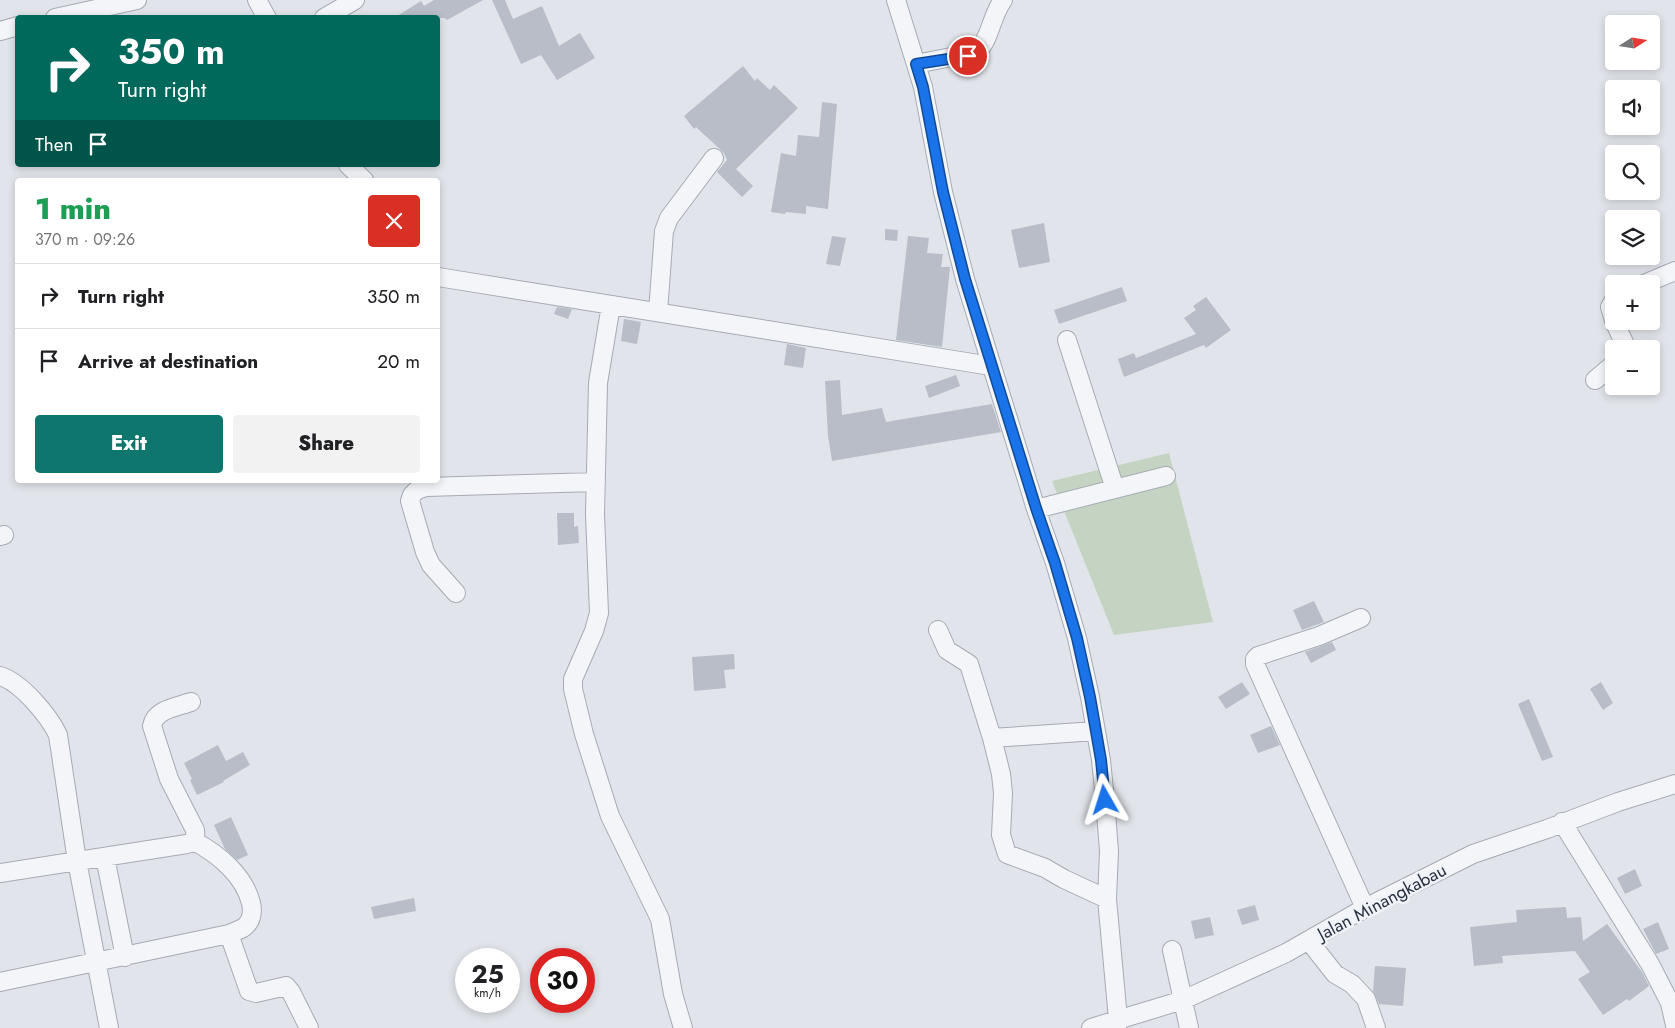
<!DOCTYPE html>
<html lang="en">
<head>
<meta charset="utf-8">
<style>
	body { margin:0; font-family:Jost,sans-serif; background:#f2f2f2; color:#202124; height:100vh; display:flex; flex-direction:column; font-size:19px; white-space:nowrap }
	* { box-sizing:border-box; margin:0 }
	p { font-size:16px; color:#757577 }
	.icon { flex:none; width:28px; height:28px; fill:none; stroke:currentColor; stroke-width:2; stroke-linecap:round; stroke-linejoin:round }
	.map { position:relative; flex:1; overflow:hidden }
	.panel { position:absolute; left:15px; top:178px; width:425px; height:305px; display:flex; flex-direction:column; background:#fff; border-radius:5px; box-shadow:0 2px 8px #0003 }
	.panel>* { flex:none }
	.guide { position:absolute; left:15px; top:15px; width:425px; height:152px; border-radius:5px; box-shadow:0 2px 8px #0003; background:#00695c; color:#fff; overflow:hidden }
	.needle { width:32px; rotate:78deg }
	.tools { position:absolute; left:1605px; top:15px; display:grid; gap:10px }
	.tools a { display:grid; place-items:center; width:55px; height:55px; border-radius:5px; background:#fff; box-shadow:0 2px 8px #0003; font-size:25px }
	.speed { position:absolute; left:455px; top:948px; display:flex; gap:10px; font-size:25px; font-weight:700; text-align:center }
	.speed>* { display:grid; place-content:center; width:65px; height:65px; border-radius:50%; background:#fff; box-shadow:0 2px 8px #0003; line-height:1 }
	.speed small { font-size:12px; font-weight:400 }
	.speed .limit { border:8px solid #d22; background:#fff; color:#111 }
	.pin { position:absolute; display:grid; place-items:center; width:42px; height:42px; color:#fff; margin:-21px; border:2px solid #fff; border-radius:50%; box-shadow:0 1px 5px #0007 }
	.me { position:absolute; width:55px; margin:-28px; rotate:354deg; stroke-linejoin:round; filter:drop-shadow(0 0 4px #0008) }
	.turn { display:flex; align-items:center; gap:18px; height:105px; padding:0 20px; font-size:22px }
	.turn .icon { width:65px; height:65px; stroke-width:2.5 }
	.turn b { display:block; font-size:35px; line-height:42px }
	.then { display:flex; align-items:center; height:48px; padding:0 20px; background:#0003; gap:10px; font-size:19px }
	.round { display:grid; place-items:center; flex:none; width:52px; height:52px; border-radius:5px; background:#f2f2f2 }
	.head { display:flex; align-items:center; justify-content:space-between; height:85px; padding:0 20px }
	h1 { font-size:30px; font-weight:800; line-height:38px; color:#1e9e55 }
	.button { display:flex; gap:10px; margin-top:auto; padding:10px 20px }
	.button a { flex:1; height:58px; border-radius:5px; background:#0f766e; color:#fff; font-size:20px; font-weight:800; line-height:58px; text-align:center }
	.button a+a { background:#f2f2f2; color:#202124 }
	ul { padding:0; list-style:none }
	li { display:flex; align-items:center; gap:15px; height:65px; padding:0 20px; border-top:1px solid #e0e0e0 }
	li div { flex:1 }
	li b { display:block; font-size:19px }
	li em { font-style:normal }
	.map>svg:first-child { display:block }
</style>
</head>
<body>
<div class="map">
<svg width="1675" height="1028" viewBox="0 0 1675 1028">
	<rect width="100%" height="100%" fill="#e1e4ea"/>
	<path fill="#c5d4c2" d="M1169 453 1213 622 1114 635 1052 481Z"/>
	<path fill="#b8bdc7" d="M434 0H483L447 20 445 18H394L421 1 424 6Z
		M492 0H505L513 19 542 6 559 46 580 33 595 58 557 80 541 55 521 64Z
		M743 66 755 81 757 78 770 90 774 85 798 108 736 169 753 186 742 197 717 172 727 160 724 153 696 127 694 129 684 116Z
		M822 102 837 104 828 209 806 206V214L786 212 785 214 771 212 781 153 796 156 798 135 819 137Z
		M1044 223 1050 262 1019 268 1011 230Z
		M885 229 898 230 897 241 885 240Z
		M832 236 846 238 840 266 826 264Z
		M908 236 929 238 927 253 943 254 941 267H950L942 347 896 340Z
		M1122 287 1127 301 1059 324 1054 310Z
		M1206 297 1231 330 1206 348 1204 345 1124 377 1118 359 1134 353 1136 358 1196 334 1184 318 1196 310 1193 306Z
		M557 307 572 309 568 319 554 314Z
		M624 319 641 322 637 344 621 341Z
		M787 344 806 348 803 368 784 365Z
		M956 375 960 386 929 398 925 386Z
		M840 380 842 415 882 408 886 422 992 404 1001 432 832 461 828 436 825 381Z
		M557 513H574V527L578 526 579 543 558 545Z
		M1314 601 1324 622 1302 630 1293 610Z
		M1332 642 1336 650 1311 663 1305 652Z
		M734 654 735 669 724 670 726 688 694 691 692 657Z
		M1242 682 1250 694 1226 709 1218 697Z
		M1601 682 1613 703 1603 710 1590 689Z
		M1529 699 1553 757 1542 761 1518 704Z
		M1271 726 1280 745 1258 753 1250 735Z
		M218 745 226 761 243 752 250 765 223 781 224 782 197 795 190 780 192 779 184 763Z
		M231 817 248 855 237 860 225 849 214 825Z
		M1635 869 1642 886 1625 894 1617 878Z
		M414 898 416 911 374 919 371 907Z
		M1255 905 1259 920 1242 925 1237 910Z
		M1566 907 1567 918 1581 917 1583 941 1607 924 1642 972 1649 986 1629 1001 1627 999 1603 1015 1578 979 1590 972 1575 951 1502 956 1503 963 1474 966 1470 927 1517 922 1516 910Z
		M1210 917 1214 935 1195 939 1191 921Z
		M1658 922 1669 949 1656 954 1643 929Z
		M1375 966 1406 968 1403 1006 1379 1004 1373 991Z"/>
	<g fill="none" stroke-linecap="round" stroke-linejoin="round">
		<g stroke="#a6abb4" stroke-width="20">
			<path id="minor" d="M257 0 267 18
				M896 0 923 87 943 192 965 279 1036 509 1055 563 1077 638 1090 697 1101 760 1105 800 1109 851 1107 899 1118 1019 1117 1028
				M55 18 137 0
				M324 18 355 0
				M0 31 18 26
				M916 64 977 52C991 38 991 16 1003 0
				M348 165 364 180
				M438 277 991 366
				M1644 284 1675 271
				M1614 300 1610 307 1614 320
				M611 305 598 383 595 514 599 613 594 631 573 679V689L584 734 610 816 660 919 673 994 683 1028
				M658 312 664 231 669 218 714 158
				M1614 321 1627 349
				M1067 340 1115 489
				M1595 380 1614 364
				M1036 509 1166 476
				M0 536 4 535
				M456 593 431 565 425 552 410 501 412 495 417 490 426 487 596 482
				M1361 618 1319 636 1258 656 1255 659V664L1365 908
				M938 630 947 650 969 664 992 738 1001 774 1003 793 1001 835 1007 854 1045 868 1064 879 1107 899
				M0 676C21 682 49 716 58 735L77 861 109 1028
				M992 738 1096 731
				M1562 822 1650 964 1670 1003 1675 1025
				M105 857 125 957
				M0 873 187 844C195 841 196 839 195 830L169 779 152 726C155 709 177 707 191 702
				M229 934 249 991 256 993 286 986 291 992 309 1028
				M1309 941 1335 974 1352 984 1366 999 1376 1028
				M1172 950 1189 1028
				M0 982 229 934C233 932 239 930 243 928 252 922 253 912 251 903 244 875 218 854 194 841
				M1091 1028 1183 1000 1286 953 1365 908 1473 854 1547 829 1618 802 1675 784"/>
		</g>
		<use href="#minor" stroke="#f3f5f8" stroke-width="18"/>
	</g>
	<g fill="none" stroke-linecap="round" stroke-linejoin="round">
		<g stroke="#114b97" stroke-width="12">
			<path id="route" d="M968 56 916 64 923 87 943 192 965 279 1036 508 1055 563 1077 638 1090 697 1101 760 1105 800"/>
		</g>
		<use href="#route" stroke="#1a73e8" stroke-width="9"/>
	</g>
	<g text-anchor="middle" stroke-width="5" stroke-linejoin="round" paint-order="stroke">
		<g font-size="18" fill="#293142" stroke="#f0f3f7">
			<text transform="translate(1382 902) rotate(-28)" y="6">Jalan Minangkabau</text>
		</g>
	</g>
</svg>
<div class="tools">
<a><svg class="needle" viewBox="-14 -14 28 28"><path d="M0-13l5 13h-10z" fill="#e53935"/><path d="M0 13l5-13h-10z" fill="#757577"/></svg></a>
<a><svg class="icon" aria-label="sound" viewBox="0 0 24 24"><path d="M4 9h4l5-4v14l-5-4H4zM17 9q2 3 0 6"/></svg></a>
<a><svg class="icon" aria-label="search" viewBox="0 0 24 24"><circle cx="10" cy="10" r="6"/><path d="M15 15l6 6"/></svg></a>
<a><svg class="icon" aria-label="layers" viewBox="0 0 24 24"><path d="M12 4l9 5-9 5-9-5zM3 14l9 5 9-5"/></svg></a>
<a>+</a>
<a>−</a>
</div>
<div class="speed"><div>25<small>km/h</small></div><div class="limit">30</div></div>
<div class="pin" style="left:968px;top:56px;background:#d93025"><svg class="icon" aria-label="arrive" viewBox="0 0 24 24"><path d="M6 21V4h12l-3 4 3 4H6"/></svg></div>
<svg class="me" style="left:1105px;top:800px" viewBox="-20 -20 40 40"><path d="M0-17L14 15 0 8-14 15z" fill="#1a73e8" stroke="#fff" stroke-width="4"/></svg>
<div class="guide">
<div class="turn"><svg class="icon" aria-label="right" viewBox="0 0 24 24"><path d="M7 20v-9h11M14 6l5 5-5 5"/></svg><div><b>350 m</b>Turn right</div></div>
<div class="then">Then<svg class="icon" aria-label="arrive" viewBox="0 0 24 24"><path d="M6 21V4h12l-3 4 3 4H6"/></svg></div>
</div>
<section class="panel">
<div class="head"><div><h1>1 min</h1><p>370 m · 09:26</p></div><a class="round" style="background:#d93025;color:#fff"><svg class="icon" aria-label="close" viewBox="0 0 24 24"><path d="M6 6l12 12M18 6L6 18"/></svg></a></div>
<ul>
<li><svg class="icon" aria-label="right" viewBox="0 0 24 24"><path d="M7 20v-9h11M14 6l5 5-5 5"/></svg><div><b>Turn right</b></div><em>350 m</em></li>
<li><svg class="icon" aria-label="arrive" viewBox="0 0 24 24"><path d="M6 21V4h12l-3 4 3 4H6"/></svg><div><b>Arrive at destination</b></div><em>20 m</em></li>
</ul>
<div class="button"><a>Exit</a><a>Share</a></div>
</section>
</div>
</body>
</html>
